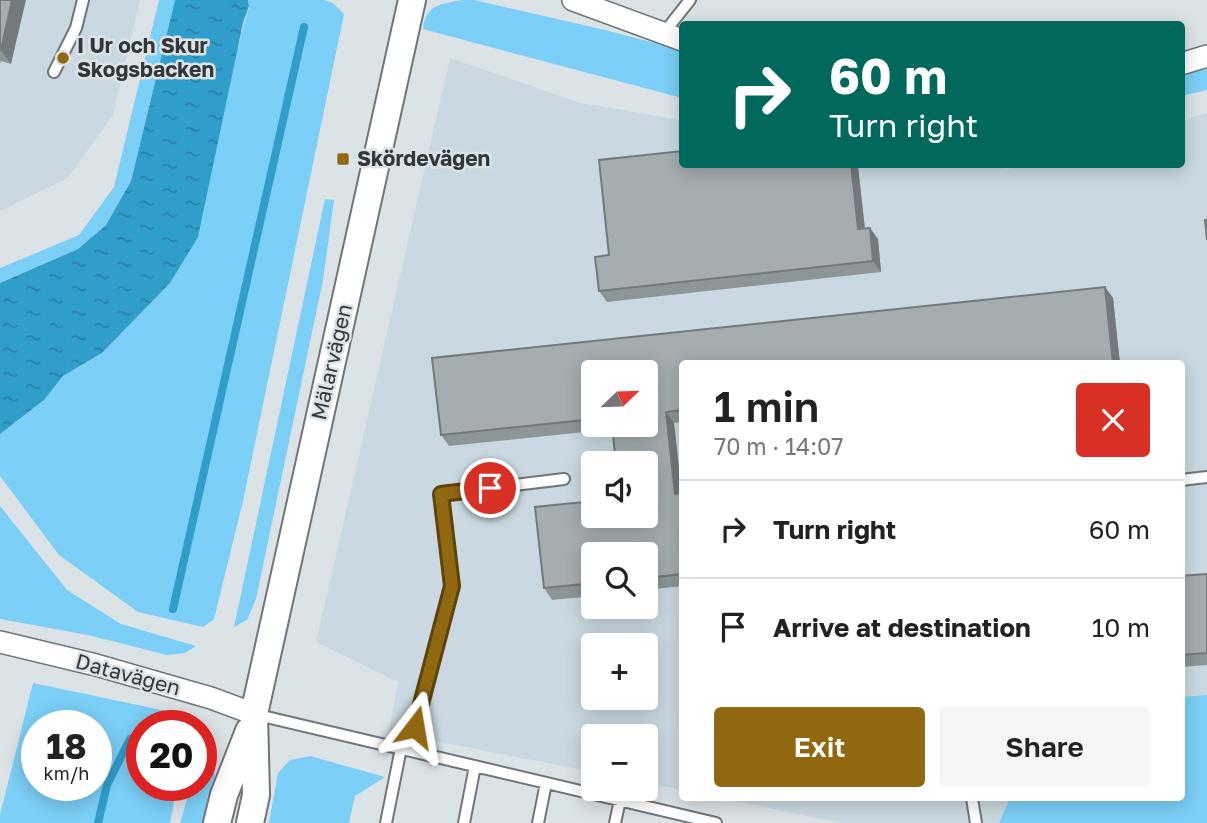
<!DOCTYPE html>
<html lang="en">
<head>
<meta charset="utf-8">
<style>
	body { margin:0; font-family:"Golos Text",sans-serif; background:#f6f6f6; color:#222; height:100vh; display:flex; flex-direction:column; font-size:26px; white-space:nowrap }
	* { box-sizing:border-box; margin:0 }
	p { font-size:23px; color:#767676 }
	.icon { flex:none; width:38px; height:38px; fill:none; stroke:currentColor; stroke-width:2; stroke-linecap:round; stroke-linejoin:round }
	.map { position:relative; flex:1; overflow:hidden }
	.panel { position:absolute; left:679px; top:360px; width:506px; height:441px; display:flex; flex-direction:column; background:#fff; border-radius:7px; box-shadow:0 4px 18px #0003 }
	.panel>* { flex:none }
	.top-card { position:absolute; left:679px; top:21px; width:506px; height:147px; border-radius:7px; box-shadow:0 4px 18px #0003; background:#00695c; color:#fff; overflow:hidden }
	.needle { width:46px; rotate:67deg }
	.fabs { position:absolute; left:581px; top:360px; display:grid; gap:14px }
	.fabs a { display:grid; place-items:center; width:77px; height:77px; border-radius:7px; background:#fff; box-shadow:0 4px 18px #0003; font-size:35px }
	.speed { position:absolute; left:21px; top:710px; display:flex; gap:14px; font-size:35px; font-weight:700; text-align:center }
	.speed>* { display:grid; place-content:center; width:91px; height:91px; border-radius:50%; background:#fff; box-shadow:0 4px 18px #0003; line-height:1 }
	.speed small { font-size:18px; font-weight:400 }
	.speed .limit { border:10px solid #d22; background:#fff; color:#111 }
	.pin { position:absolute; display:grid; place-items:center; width:60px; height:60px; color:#fff; margin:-30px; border:4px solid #fff; border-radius:50%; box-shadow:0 2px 7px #0007 }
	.me { position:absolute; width:77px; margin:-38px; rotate:14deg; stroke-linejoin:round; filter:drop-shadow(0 0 5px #0008) }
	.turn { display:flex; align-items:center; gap:24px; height:147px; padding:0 35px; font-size:32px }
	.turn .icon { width:91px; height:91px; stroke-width:2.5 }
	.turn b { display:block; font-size:49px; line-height:60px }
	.round { display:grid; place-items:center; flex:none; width:74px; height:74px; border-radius:7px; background:#f6f6f6 }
	.headline { display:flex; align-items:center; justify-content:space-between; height:119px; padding:0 35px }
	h1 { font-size:42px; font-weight:600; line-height:52px }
	.action { display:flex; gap:14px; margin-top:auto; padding:14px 35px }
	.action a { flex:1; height:80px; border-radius:7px; background:#916810; color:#fff; font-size:28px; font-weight:600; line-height:80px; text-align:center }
	.action a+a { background:#f6f6f6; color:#222 }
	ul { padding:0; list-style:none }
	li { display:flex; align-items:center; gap:21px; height:98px; padding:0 35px; border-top:2px solid #e0e0e0 }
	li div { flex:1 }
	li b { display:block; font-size:26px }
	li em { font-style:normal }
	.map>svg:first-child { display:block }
</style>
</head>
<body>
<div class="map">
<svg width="1207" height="823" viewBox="0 0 1207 823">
	<defs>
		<pattern id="water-ripples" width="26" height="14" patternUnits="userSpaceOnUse" patternTransform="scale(1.75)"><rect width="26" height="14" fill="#309ecb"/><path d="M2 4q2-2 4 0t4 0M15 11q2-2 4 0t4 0" fill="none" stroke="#2a82a6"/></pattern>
	</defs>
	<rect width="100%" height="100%" fill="#dce3e7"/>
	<path fill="#cad9e1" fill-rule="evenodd" d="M0 0H140L113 115 68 178 0 211Z
		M450 58 581 103 682 120V164H963L1008 169 1027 164H1181V121L1207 113V823H841L721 798H1181V364H682V790L646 783V737H593V772L389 732 398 682 316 642ZM593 373H646V425H593ZM593 464H646V516H593ZM593 555H646V607H593ZM593 646H646V698H593Z"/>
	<path fill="#7ccff6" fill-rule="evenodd" d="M159 0H175L131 181 106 225 78 249 0 283V268L79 235 114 187Z
		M248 0H324L333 3 344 14 243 501 214 619 203 627 138 612 59 555 0 476V434L44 400 63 376 102 353 170 283 249 7Z
		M463 0H474L601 29 682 50V98L423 29C426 4 441 4 463 0Z
		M1207 67V90L1181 96V75Z
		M325 199 334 200 323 280 256 599 247 620 234 627Z
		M0 506 67 590 121 624 196 646 185 653 167 655 88 635 0 619Z
		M33 683 176 713 189 725 142 726V786H177L170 823H0V815ZM37 726H96V786H37Z
		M1207 695V823H999L1010 798H1181V697Z
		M204 744C223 769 213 794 207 823H180L191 786H201V753Z
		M310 756 385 777 355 796 349 823H269L278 773 290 760Z"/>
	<path fill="url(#water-ripples)" d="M175 0H248L249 6 243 23 198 237 170 283 102 353 63 376 44 400 0 434V283L78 249 106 225 131 181Z"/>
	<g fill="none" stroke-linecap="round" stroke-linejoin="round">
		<path stroke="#309ecb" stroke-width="8" d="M173 609 304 27
			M98 823 107 785 130 739"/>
		<g stroke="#6f767a" stroke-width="14">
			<path id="service" d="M663 34 690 0
				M54 72 76 28 83 0
				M1181 480 1207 477
				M254 714 716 823
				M409 750 452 586 441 494 564 479
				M972 798 976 823
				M386 823 401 748
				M464 823 475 766
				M538 823 546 783
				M615 823 620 800"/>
		</g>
		<g stroke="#6f767a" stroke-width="24">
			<path id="minor" d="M573 0 682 40
				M1181 64 1207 56
				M0 642 96 665 211 698 254 714"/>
		</g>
		<g stroke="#6f767a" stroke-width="30">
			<path id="tertiary" d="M217 823 224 795 249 731
				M250 823 256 795 254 714 412 0"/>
		</g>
		<use href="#service" stroke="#fff" stroke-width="10"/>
		<use href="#minor" stroke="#fff" stroke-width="21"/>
		<use href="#tertiary" stroke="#fff" stroke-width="26"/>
	</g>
	<path fill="#8e9597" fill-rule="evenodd" d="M0 0 11 64 1 61 0 64Z
		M758 165 858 167 865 228 878 239 881 272 607 302 599 291 609 255Z
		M1105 287 1113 298 1120 364H682V422L674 423 682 493V586L646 590V555H593V596L552 600 544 588 535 507 593 501V516H646V464H616L613 429 449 446 441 435 432 358ZM593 373H646V425H593Z
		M1207 574V665L1181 667V576Z"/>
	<path fill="#74797b" d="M12 0H26L11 64 1 50Z
		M851 164H856L858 167 866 240 858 229Z
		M870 228 878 239 881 272 873 261Z
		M1105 287 1113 298 1120 364H1113Z
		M666 412 674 423 682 500 675 494Z"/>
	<path fill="#a5adb0" stroke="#74797b" stroke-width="2" d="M0 0H12L1 50 0 49Z
		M682 151V164H751V166L764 164H851L858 229 870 228 873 261 599 291 595 257 609 255 599 160Z
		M1205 220H1207V240Z
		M1105 287 1113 364H682V410L666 412 675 494 682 493V574L646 578V555H593V583L544 588 535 507 593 501V516H646V464H616L612 425H646V373H593V419L441 435 432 358Z
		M1207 574V653L1181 655V576Z"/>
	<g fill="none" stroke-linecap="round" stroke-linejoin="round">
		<g stroke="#5e440a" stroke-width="18">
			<path id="route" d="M415 727 452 586 441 494 490 488"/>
		</g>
		<use href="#route" stroke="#916810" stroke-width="12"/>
	</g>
	<g fill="#916810" stroke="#dce3e7" stroke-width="2.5">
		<circle cx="63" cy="58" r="7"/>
		<rect x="336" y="152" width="14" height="14" rx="3.5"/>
	</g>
	<g text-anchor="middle" stroke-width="5" stroke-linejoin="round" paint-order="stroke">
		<g font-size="21" font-weight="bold" fill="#343739" stroke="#dce3e7" text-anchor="start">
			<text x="77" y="53">I Ur och Skur<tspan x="77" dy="24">Skogsbacken</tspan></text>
			<text x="357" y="166">Skördevägen</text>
		</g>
		<g font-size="21" fill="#343739" stroke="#dce3e7">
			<text transform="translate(332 362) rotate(-77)" y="7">Mälarvägen</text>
			<text transform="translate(128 675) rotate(15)" y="7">Datavägen</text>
		</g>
	</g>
</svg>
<div class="fabs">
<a><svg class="needle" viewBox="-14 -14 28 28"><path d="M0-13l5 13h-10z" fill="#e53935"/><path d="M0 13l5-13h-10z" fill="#767676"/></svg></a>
<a><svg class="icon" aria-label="sound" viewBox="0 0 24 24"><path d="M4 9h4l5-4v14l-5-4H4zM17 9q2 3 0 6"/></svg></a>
<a><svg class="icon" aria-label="search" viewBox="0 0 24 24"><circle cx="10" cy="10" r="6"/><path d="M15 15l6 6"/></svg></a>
<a>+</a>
<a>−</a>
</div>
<div class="speed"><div>18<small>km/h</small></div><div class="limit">20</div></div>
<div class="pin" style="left:490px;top:488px;background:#d93025"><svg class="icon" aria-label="arrive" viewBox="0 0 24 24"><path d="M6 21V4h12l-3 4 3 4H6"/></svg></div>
<svg class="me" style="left:415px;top:727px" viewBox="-20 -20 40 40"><path d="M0-17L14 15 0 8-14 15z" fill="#916810" stroke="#fff" stroke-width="4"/></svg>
<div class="top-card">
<div class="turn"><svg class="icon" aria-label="right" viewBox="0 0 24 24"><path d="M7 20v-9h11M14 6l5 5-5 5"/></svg><div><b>60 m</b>Turn right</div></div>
</div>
<section class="panel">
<div class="headline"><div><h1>1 min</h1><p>70 m · 14:07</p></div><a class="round" style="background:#d93025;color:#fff"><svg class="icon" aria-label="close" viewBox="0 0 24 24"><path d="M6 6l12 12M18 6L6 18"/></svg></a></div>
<ul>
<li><svg class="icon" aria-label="right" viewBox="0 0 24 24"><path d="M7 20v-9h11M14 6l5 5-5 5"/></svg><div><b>Turn right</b></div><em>60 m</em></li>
<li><svg class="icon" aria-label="arrive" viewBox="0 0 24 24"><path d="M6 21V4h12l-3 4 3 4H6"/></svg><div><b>Arrive at destination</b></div><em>10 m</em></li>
</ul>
<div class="action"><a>Exit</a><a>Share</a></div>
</section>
</div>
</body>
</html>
